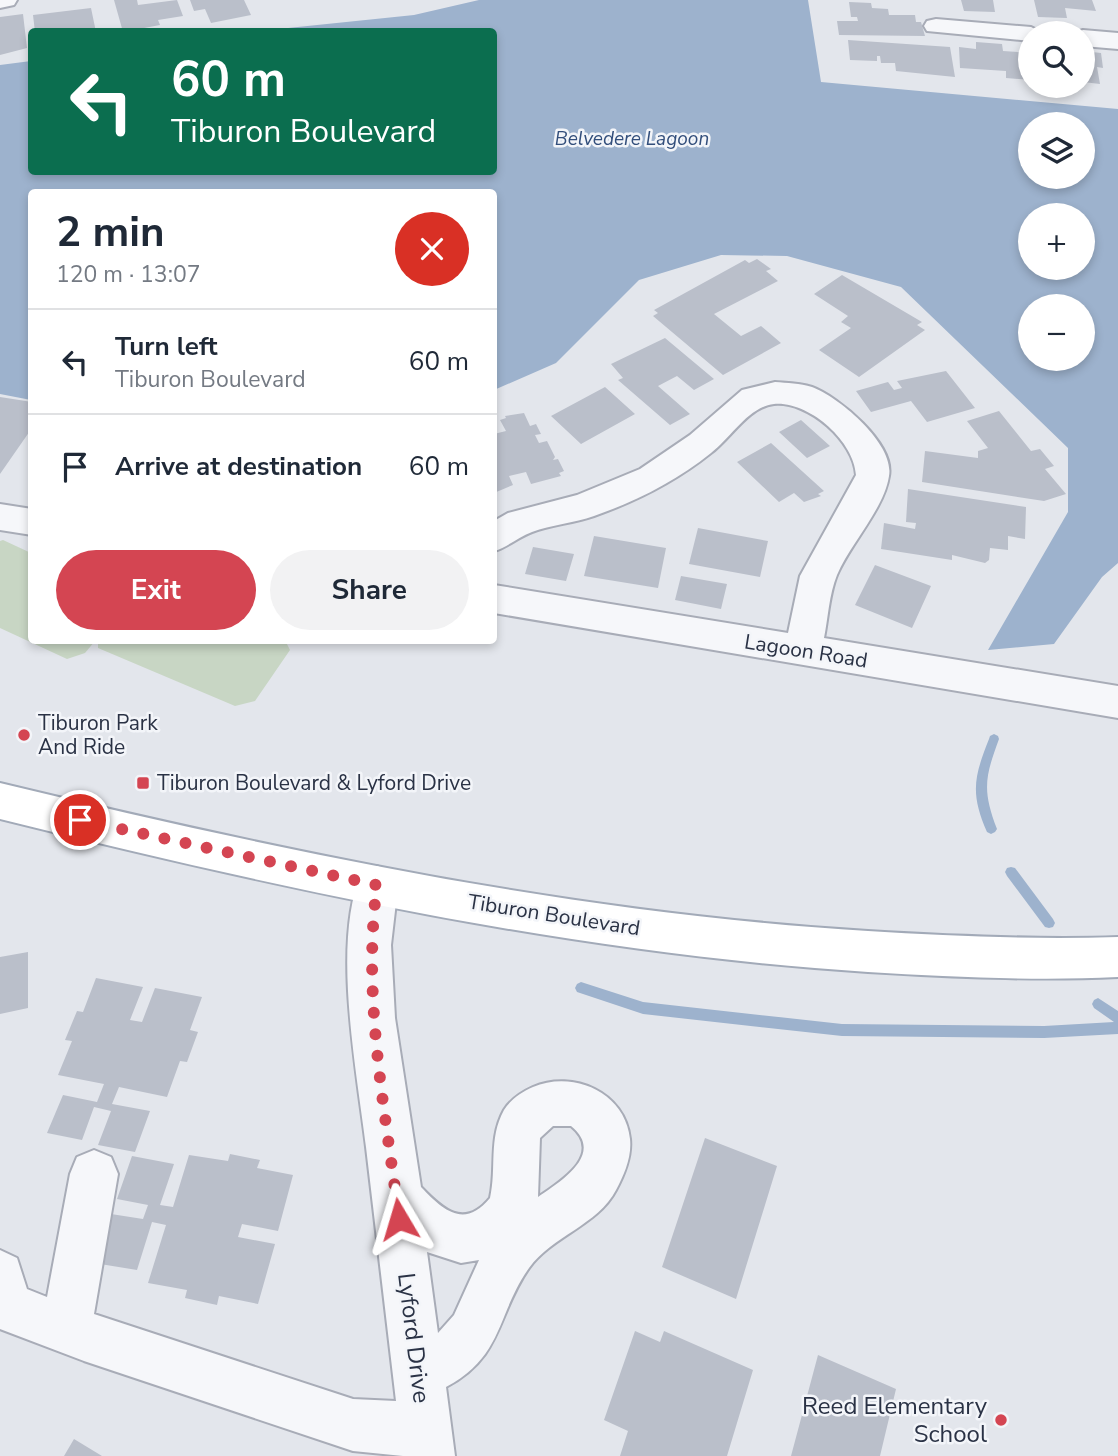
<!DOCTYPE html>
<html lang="en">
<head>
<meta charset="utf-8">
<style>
	body { margin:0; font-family:"Nunito Sans",sans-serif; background:#f2f2f3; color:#1f2937; height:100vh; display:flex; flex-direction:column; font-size:26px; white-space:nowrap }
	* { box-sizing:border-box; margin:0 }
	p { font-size:23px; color:#747a83 }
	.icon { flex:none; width:38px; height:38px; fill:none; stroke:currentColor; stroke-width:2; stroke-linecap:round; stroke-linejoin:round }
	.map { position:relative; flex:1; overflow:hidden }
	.sheet { position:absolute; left:28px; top:189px; width:469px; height:455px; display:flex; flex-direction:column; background:#fff; border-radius:7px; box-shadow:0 4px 10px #0003 }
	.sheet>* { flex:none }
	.banner { position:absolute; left:28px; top:28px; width:469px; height:147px; border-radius:7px; box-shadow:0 4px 10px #0003; background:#0b6e4f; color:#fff; overflow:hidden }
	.buttons { position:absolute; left:1018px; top:21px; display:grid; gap:14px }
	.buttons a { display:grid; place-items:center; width:77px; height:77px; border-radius:50%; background:#fff; box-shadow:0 4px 10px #0003; font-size:35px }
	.pin { position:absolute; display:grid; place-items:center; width:60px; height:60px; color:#fff; margin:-30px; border:4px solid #fff; border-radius:50%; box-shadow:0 2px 7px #0007 }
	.me { position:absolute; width:77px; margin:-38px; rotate:353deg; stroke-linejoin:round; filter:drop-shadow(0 0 5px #0008) }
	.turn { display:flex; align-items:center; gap:24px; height:147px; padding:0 28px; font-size:32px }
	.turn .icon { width:91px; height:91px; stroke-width:2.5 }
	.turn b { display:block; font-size:49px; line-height:60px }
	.round { display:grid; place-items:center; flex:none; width:74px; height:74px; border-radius:37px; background:#f2f2f3 }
	.headline { display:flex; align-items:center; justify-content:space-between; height:119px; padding:0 28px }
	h1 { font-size:42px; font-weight:700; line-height:52px }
	.cta { display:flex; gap:14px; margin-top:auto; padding:14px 28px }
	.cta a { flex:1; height:80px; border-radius:42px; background:#d44552; color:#fff; font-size:28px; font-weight:700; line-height:80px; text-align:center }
	.cta a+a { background:#f2f2f3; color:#1f2937 }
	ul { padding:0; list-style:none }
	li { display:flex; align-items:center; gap:21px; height:105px; padding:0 28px; border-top:2px solid #e0e1e3 }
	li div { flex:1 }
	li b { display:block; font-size:26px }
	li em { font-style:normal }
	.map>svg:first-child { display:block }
</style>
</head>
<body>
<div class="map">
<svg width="1118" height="1456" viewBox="0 0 1118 1456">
	<rect width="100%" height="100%" fill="#e3e6ec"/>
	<path fill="#c8d6c4" d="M3 540 31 553 32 640 95 641 85 653 67 659 0 628V541Z
		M98 640H285L290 650 255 701 235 706 98 648Z"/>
	<path fill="#9db2cd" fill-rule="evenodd" d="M479 0H808L821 82 1118 109V563L1102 577 1054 644 988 650 1068 512V448L901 287 787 256 721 255 639 280 556 363 494 390V192H32L31 400 0 394V65L31 61 32 172H494V32L259 31 414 15ZM1031 124H1083V177H1031ZM1031 215H1083V268H1031ZM1031 306H1083V359H1031Z"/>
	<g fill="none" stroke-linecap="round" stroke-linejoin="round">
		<path fill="#9db2cd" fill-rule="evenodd" d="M994 734 998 736 999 739C985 777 982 790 997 829L995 832 991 834 987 832C970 793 974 777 989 739L990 736Z
			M1011 867 1015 868 1053 919 1055 923 1053 927 1049 928 1045 927 1007 876 1005 872 1007 868Z
			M581 982 643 1002 842 1024 1044 1026 1114 1022 1094 1008 1092 1004 1094 1000 1098 998 1118 1011V1034L1044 1038 842 1036 643 1014 577 992 575 988 577 984Z"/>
	</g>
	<path fill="#babfca" d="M114 0H137L138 5 177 0 183 16 158 20 160 25 123 32Z
		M190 0H244L251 15 211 23 205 9 194 11Z
		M961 0H993L995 12 964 11Z
		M1034 0H1092L1096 11 1065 8 1067 18 1038 17Z
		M849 2 871 3 872 8 888 9 889 15H915L916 22H921L925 36 839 35 837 21H858L857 17H851Z
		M91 8 96 32H35L33 15Z
		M23 14 27 48 0 55V17Z
		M848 40 950 47 955 77 896 71 895 63H881L880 56H877V61L850 60Z
		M976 42 1002 44 1003 51 1030 53 1031 80 1006 78V71L960 68 959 47 976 49Z
		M1083 51 1101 53 1103 68 1097 67 1100 84 1083 82Z
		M757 259 771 269 766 271 778 281 714 314 741 336 761 326 781 343 723 375 653 316 658 313 654 310 745 260 749 263Z
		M842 275 922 322 917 325 925 330 859 377 819 350 851 328 841 322 848 316 814 294Z
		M665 338 714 379 694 390 677 376 658 386 690 414 670 425 618 380 623 378 611 364Z
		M946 371 975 408 927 422 911 401 871 412 856 391 888 382 894 390 902 388 897 381Z
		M605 387 635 414 581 444 551 416Z
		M0 397 32 402V428L0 474Z
		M999 411 1031 451 1040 449 1054 466 1045 469 1066 494 1044 501 922 482 925 451 978 458V451L988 448 967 421Z
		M524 413 530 426 536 424 541 434 535 435 539 443 547 441 555 457 553 460 558 459 564 471 559 473 561 476 531 484 526 472 509 476 513 485 494 493V434L506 431 500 420 506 418 505 416Z
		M801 420 830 446 807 458 779 432Z
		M771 443 824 491 818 494 821 496 804 502 794 493 779 502 737 462Z
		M908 489 1026 507 1025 539 1008 536V550L990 548 989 560 985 563 952 555V560L881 549 884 523 915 529 916 523 906 522Z
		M698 528 768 541 760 577 689 564Z
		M594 536 666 548 658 588 584 576Z
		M533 547 574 554 566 581 525 574Z
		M875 565 931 586 912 628 855 605Z
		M681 576 727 584 721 609 675 600Z
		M28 952V1008L0 1014V957Z
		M96 978 143 987 130 1020 142 1022 155 988 202 997 190 1030 198 1032 187 1062 180 1061 167 1097 119 1087 112 1104 150 1111 135 1152 98 1145 111 1111 94 1107 82 1140 47 1133 63 1095 97 1102 104 1084 58 1075 72 1041 65 1040 77 1011 83 1012Z
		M705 1138 777 1166 736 1299 662 1267Z
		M230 1154 260 1160 257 1168 293 1175 278 1231 242 1224 238 1237 275 1244 258 1304 219 1296 217 1305 185 1298 187 1290 148 1283 166 1225 152 1222 137 1270 94 1263 111 1214 143 1219 148 1205 117 1199 132 1156 174 1164 160 1205 173 1207 189 1155 228 1161Z
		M635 1331 660 1342 664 1331 753 1370 727 1456H620L628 1431 604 1420Z
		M818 1355 896 1389 880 1456H791Z
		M74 1439 102 1456H64Z"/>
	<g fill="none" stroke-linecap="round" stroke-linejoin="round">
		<g stroke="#a8acb7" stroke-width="4">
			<path id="minor" d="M0 0H17L14 5 0 8Z
				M936 19 1031 27 1043 33H1031V41L927 31 924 26 927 21Z
				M1083 30 1118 33V49L1083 46V33H1074Z
				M775 382C787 383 800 383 812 387 839 397 895 444 889 476 884 509 850 544 837 575 829 594 828 619 824 638L1118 686V718L494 613V585L788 633 800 576 856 475C854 441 809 401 774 404 748 407 731 438 711 453 676 481 637 501 594 516 574 523 551 525 532 532 518 537 508 547 494 551V521L508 513 577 495 640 469 690 435 742 390Z
				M0 504 32 509V535L0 530Z
				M377 866 392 872 398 885 391 945 395 1018 421 1187C442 1209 464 1230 490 1198 497 1168 488 1139 504 1110 511 1099 522 1092 533 1087 573 1070 625 1092 630 1139 632 1157 624 1175 616 1190 598 1225 552 1236 529 1268 496 1315 504 1356 446 1387L455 1456H403L353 1451 84 1361 0 1329V1250L17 1258 27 1289 47 1297 70 1174 77 1157 94 1150 111 1157 118 1174 94 1314 353 1399 396 1401C386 1316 376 1231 366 1147 357 1072 331 940 362 872ZM553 1126H571C606 1154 560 1182 538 1197L540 1138ZM427 1252 461 1263 479 1260 454 1315 438 1333Z"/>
		</g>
		<g stroke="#a2aab8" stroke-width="4">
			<path id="major" d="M0 783C286 852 573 913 868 931 951 936 1035 940 1118 937V977C1035 981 951 977 868 972 573 953 286 890 0 819Z"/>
		</g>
		<use href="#minor" fill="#f6f7fa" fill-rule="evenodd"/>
		<use href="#major" fill="#fff" fill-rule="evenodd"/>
	</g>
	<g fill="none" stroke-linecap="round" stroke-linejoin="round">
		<path stroke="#d44552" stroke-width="12" stroke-dasharray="0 21.6" d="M80 820 377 885C362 997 385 1108 399 1219"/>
	</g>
	<g fill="#d44552" stroke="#f3f5f9" stroke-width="2.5">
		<circle cx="24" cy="735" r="7"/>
		<rect x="136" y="776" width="14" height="14" rx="3.5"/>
		<circle cx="1001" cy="1420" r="7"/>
	</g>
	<g text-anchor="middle" stroke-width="5" stroke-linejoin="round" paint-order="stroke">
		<g font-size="19" font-style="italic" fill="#324e7b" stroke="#f3f5f9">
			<text x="632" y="145">Belvedere Lagoon</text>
		</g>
		<g font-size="21" fill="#2a3245" stroke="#f3f5f9">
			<text transform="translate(806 651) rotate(9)" y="7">Lagoon Road</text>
			<text transform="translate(554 915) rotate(9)" y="7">Tiburon Boulevard</text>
		</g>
		<g font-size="21" fill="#2a3245" stroke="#f3f5f9" text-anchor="start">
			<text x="38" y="730">Tiburon Park<tspan x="38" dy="24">And Ride</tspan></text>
			<text x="157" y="790">Tiburon Boulevard &amp; Lyford Drive</text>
		</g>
		<g font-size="24" fill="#2a3245" stroke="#f3f5f9">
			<text transform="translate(414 1338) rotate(83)" y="8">Lyford Drive</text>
		</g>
		<g font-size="24" fill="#2a3245" stroke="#f3f5f9" text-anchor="end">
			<text x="987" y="1414">Reed Elementary<tspan x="987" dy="28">School</tspan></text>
		</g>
	</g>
</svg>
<div class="buttons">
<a><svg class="icon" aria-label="search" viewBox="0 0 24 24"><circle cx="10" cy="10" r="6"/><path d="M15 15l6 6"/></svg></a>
<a><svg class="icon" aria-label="layers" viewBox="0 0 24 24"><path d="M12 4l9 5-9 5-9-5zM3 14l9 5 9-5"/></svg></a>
<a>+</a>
<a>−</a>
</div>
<div class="pin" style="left:80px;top:820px;background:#d93025"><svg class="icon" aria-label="arrive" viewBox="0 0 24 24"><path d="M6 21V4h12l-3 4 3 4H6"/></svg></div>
<svg class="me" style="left:399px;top:1219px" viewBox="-20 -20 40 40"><path d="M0-17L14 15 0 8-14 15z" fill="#d44552" stroke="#fff" stroke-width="4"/></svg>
<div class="banner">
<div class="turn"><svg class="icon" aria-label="left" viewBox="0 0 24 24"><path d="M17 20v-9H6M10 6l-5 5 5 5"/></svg><div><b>60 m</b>Tiburon Boulevard</div></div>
</div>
<section class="sheet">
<div class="headline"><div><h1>2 min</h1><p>120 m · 13:07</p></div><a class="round" style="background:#d93025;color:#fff"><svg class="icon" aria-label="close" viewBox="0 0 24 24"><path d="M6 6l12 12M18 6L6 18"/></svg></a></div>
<ul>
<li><svg class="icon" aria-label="left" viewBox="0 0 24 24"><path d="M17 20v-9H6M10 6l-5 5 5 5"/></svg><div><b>Turn left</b><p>Tiburon Boulevard</p></div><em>60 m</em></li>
<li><svg class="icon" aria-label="arrive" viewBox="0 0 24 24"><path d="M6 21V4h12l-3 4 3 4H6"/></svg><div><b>Arrive at destination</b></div><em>60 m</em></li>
</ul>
<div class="cta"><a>Exit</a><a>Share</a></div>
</section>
</div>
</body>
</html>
